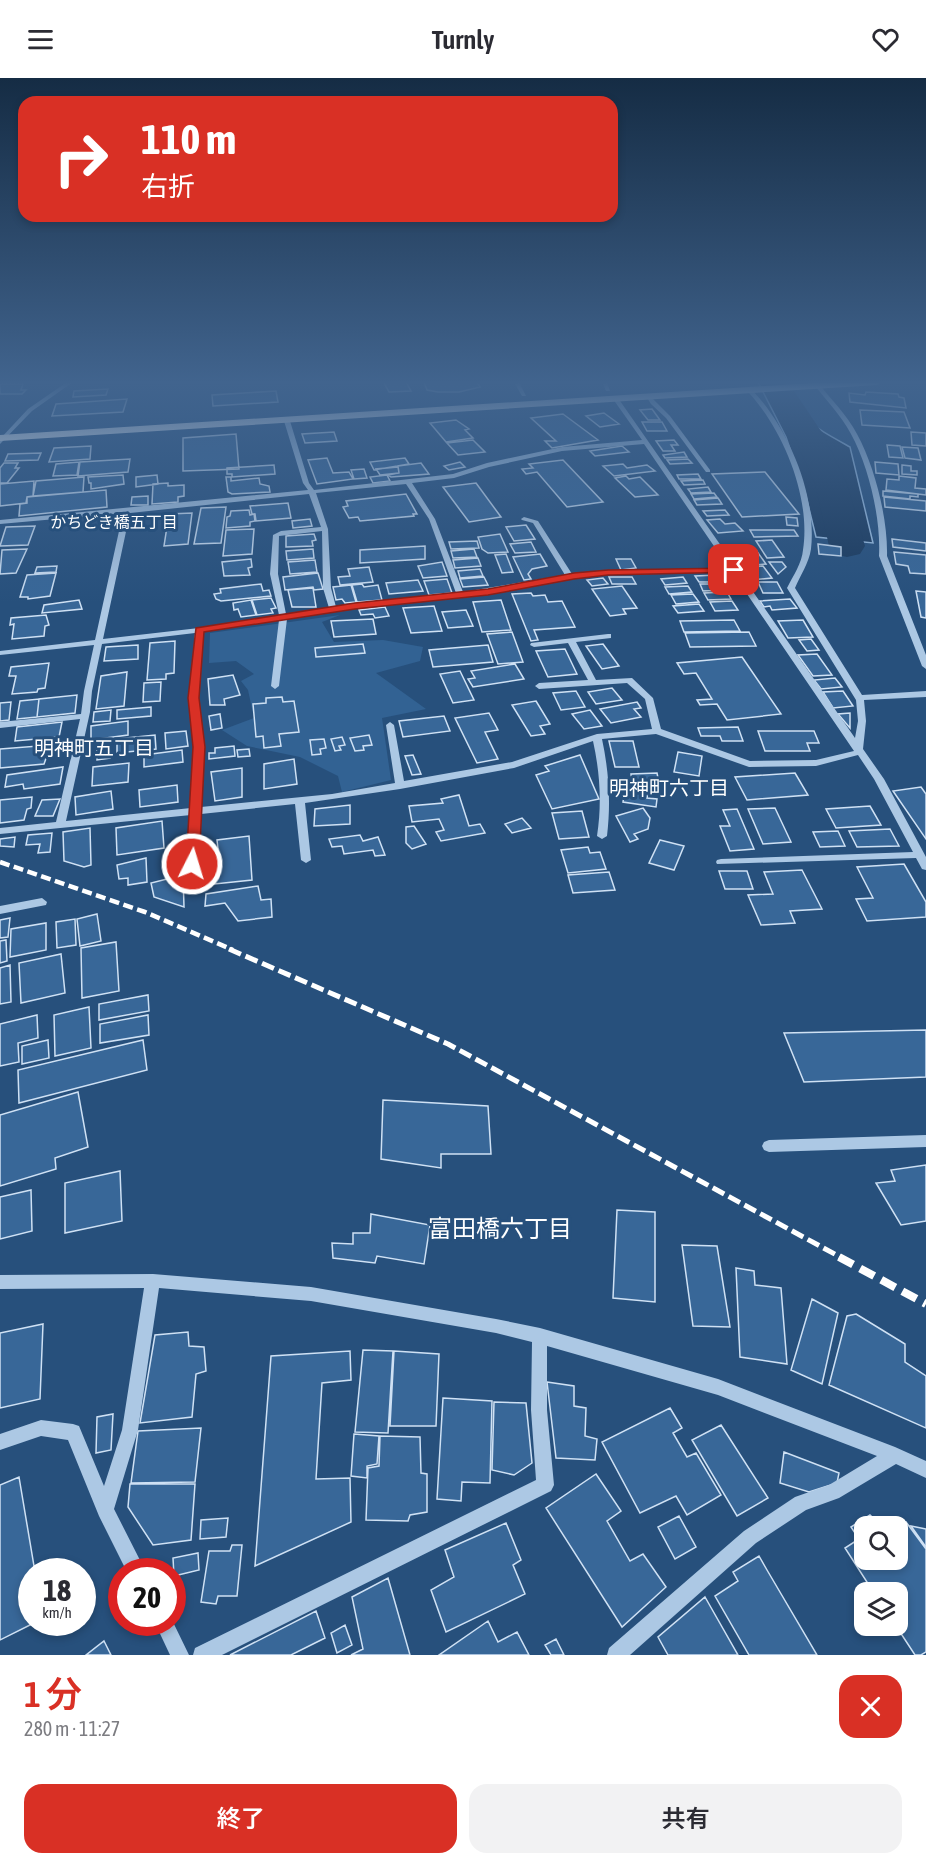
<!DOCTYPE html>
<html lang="ja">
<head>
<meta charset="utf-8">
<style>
	body { margin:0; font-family:"Asap Condensed","Noto Sans JP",sans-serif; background:#f2f2f3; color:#2b2b33; height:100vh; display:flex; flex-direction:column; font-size:22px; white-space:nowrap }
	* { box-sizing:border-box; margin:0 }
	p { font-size:20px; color:#7c7c81 }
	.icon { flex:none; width:33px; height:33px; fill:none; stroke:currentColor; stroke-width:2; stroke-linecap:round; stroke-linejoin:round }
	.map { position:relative; height:1577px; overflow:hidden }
	.panel { display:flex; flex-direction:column; background:#fff; flex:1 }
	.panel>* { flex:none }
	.guide { position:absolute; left:18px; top:18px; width:600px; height:126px; border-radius:18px; box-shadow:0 3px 9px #0003; background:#d93025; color:#fff; overflow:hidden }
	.controls { position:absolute; left:854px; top:1438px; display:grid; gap:12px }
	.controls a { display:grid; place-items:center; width:54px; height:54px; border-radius:12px; background:#fff; box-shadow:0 3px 9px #0003; font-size:30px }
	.speed { position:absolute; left:18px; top:1480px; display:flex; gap:12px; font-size:30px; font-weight:700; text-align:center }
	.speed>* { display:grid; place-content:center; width:78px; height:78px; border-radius:50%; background:#fff; box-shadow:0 3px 9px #0003; line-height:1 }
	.speed small { font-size:15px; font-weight:400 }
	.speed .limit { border:9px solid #d22; background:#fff; color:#111 }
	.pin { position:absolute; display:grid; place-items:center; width:51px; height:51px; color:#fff; margin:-26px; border-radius:12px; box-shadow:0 3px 9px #0006 }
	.me { position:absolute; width:66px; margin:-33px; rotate:5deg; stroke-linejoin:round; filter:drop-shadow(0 0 4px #0008) }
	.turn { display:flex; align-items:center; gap:21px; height:126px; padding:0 24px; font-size:27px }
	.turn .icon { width:78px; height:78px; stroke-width:2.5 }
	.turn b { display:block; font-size:42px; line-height:51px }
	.round { display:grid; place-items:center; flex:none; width:63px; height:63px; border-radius:18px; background:#f2f2f3 }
	.head { display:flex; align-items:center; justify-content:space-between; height:102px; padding:0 24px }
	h1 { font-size:36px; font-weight:600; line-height:45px; color:#d93025 }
	.cta { display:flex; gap:12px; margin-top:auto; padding:12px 24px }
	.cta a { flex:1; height:69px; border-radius:18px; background:#d93025; color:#fff; font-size:24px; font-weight:600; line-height:69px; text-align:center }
	.cta a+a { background:#f2f2f3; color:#2b2b33 }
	header { display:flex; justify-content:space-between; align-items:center; height:78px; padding:0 24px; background:#fff; font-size:27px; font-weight:600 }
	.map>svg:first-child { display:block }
</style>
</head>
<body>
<header><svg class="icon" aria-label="menu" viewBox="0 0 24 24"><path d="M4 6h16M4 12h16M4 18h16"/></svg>Turnly<svg class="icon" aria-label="heart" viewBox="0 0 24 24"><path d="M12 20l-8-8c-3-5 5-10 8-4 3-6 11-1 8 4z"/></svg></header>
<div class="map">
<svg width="926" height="1577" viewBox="0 0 926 1577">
	<rect width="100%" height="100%" fill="#27507c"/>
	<path fill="#326293" d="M340 537 322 544 334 564 383 562 423 569 420 583 376 595 426 631 382 640 391 702 342 714 338 698 300 679 247 668 222 652 254 640 248 612 241 603 254 596 236 583 209 585 210 555Z"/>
	<path fill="#1b3a5d" stroke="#a1c3e5" stroke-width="1.5" d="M758 304H782C803 344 812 348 850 369L873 465 816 459 805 414 786 359Z"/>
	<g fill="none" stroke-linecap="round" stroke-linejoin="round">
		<path fill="#1b3a5d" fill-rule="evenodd" d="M761 304H788L823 356 847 406 865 468 860 476 847 479 834 476 829 468 815 406 793 356Z"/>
	</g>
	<path fill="#386798" stroke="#cfe1f4" stroke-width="1.5" d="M373 304H406L411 313 389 314 384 305Z
		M424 304H477L480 309 459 314H438L427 312Z
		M0 306H23L21 312H26L22 316H0Z
		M108 311 106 317 73 319 74 313Z
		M276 313 278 324 213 328 212 317Z
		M866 314 898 316 899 319 904 320 906 330 850 324 849 315 865 317Z
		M127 321 123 334 52 338 56 326Z
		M652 331 660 342H648L640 332Z
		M860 332 904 334 910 350 862 347Z
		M604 335 619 346 600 349 586 338Z
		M563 336 598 362 552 370 545 363H556L531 340Z
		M456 342 469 351 465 352 473 360 446 364 430 345Z
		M642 344H662L667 353H647Z
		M334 354 337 363 305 365 302 356Z
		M911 354 926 355V368L912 367Z
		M236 356 239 391 183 393V360Z
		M473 362 485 374 458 377 447 365Z
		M674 362 678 367H671L675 373H663L656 363Z
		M887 367 900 368 903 380 889 379Z
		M91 368 90 381 49 384 54 370Z
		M622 368 629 374 595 378 590 373Z
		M902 369 918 370 921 382 905 380Z
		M684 374 687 379 665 380 663 377Z
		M41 375 38 382 5 383 8 376Z
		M327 380 333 395 349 394 353 401 317 406 308 382Z
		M405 380 409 386 374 392 370 384Z
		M130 381 128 394 78 398 80 384Z
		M688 381 692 385 670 386 667 382Z
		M563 382 603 424 567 429 537 394 526 396 522 391 533 390 529 386Z
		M79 384 77 397 53 398 56 386Z
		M460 384 465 389 449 392 444 388Z
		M875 384 898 386 899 397 876 395Z
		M4 385H18L15 390H19L7 405H0V390Z
		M421 385 429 396 391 399 388 397 399 395 398 388Z
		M623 386 627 390 647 387 655 393 614 398 603 388Z
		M274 387 275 396 232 399V396H227V390Z
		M902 387 911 388V393H917V397L902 396Z
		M398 389 399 395 380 397 376 391Z
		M364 391 367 400 354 401 351 392Z
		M765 394 799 436 742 439 712 396Z
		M698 396 701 401H679L677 397Z
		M123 397 124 406 91 411V405H89L88 399Z
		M157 397 158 406 136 409V399Z
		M387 397 390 403 373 405 370 399Z
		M626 398 629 401 640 399 658 417 635 419 615 400Z
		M899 398 916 400 915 410 926 411V417L886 412 887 401 899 402Z
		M84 399 83 414 33 418 36 403Z
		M226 399H231V403L259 400 260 406 269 408 270 414 232 416 228 414Z
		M703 402 705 406 684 407 681 403Z
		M34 403 33 418 27 419 26 425 0 428V406Z
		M168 405V408L184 407V418L178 419V424L152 426 153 406Z
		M476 405 501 439 469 444 443 409Z
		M708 409 711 414 691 415 688 411Z
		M106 412 107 429 19 438 20 426 27 425V419Z
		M883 413 918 416V419L910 418V421L883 418Z
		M714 415 717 419 694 421 691 416Z
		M406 416 417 436H413L414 438 360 443 358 439 349 440 343 429 348 428 346 423Z
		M148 418V427H131L132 419Z
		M884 419 926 423V433L885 429Z
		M718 420 722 426 697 427 694 422Z
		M288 425 291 440 256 443 255 436H252L250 428Z
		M226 429 221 465 194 466 201 430Z
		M249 432 250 437 254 436 255 443 250 444V448L226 450 227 439 230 438 231 433Z
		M725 432 729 437 707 438 703 433Z
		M192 435 188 466 164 468 169 436Z
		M786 439 797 440 798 448 787 447Z
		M310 441 312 448 293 450 292 443Z
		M720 441 725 446 735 445 743 453 718 455 707 442Z
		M526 447 535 461 514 463 506 449Z
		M35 448 28 467 0 468 6 449Z
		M254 451 252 476 223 478 226 452Z
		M750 452H794L798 458 754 459Z
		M314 456 316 462 312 463 313 468 286 469V458Z
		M500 456 508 474 488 475 482 471 478 459Z
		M892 461 926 465V473L893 469Z
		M772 462 784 479 767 480 756 463Z
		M477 463 479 470 451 471 449 464Z
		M531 464 536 474 515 475 510 466Z
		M818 466 841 469V478L819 476Z
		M425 468V481L360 485V472Z
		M27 471 16 495 0 496 2 472Z
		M313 471 314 480 287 482 286 473Z
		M474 471 477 479 453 480 451 473Z
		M756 472 766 486 739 488 729 473Z
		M894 474 926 477V496L910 495 908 488 896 486Z
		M506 476 513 494 502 495 495 477Z
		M540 476 547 488 532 491 528 496 531 501 524 502 513 479Z
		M478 480 481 488 455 490 453 482Z
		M251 481 252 489 248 490 250 497 224 498 222 484Z
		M616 481H631L636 490 621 492Z
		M315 482 317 494 290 496 288 484Z
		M442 484 447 498 423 500 418 488Z
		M769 484H782L786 489 778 496Z
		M57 488 56 494 35 495 37 489Z
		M763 488 772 500 750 502 741 490Z
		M369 489 373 504 340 507 338 499 350 498 348 491Z
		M480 491 483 498 460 500 458 493Z
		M56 495 50 518 28 521V519H20L27 497Z
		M318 495 323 511 314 512 313 509 285 512 283 499Z
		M717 497 720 504H699L695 498Z
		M484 499 488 507 463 509 460 501Z
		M609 499H632L636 506H612Z
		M683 499 687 505 665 507 661 501Z
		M603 500 608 506 592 508 587 502Z
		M447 501 452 515 429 517 424 503Z
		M418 502 423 513 389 516 386 505Z
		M758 504H777L783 515H763Z
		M261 506 263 513 269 512 271 518 221 523 216 521 214 516 221 515 220 511Z
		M362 506 364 509 378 507 382 522 357 524 352 507Z
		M700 506H723L726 512 703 513Z
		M351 507 356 524 345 525 342 521 336 522 333 509Z
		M622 508 637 530 623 531 626 536 610 538 592 511Z
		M688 508 692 514 669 516 665 509Z
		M313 510 316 529H292L288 512Z
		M916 513 926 514V540L921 539Z
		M727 514 731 521 708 522 704 515Z
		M531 515 533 518 545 517 548 524 562 523 575 549 534 552 538 562 531 563 512 516Z
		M693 516 699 524 676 526 671 517Z
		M271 520 276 530 271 531 273 535 257 537 252 522Z
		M790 521 797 530 772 532 770 528 764 529 760 523Z
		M79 522 82 531 42 535 44 527Z
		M251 522 256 537 241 539 238 531 234 532 233 525Z
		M501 522 511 552 482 554 473 524Z
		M732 523 738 532 715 533 710 524Z
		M699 526 704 533 678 535 673 528Z
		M434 528 442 553 411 555 403 530Z
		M385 529 389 538 375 540 373 536 361 537 359 532Z
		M466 532 473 548 448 550 442 534Z
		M46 537 49 547 45 548 44 558 12 561 14 546 10 547 11 540Z
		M373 541 376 556 334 559 331 543Z
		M734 542 740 553 684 554 680 543Z
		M803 542 813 559 788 560 778 543Z
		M512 554 523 584 498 586 487 556Z
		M749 554 756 568 690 569 685 555Z
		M811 561 819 572 807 573 799 562Z
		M175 563 174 595 166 596V601L147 602 150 565Z
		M363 566 365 575 316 579 315 570Z
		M603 566 619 588 602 591 586 568Z
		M138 567V581L104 583 106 569Z
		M488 567 493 584 433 589 429 572Z
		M565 571 577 596 548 599 536 573Z
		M817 576 832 597 813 598 798 577Z
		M742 579 781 636 727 642 717 626 700 627 697 622 712 621 696 595 684 596 677 585Z
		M49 585 45 610 38 611 37 614 12 616 16 598H9L11 589Z
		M515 586 524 601 473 609 468 601 475 600 471 593Z
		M460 593 474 622 453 625 440 596Z
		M127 594 124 628 96 631 101 598Z
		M233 597 240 617 224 621 225 627H210L208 601Z
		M835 600 842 609 821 611 814 602Z
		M161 604 160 623 143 624 144 605Z
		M612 610 622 622 596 626 588 614Z
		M576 613 585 629 561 632 553 615Z
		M843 613 853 628 833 630 823 614Z
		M77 617 75 635 37 639 39 621Z
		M282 619 283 624 294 623 299 654 279 656 281 668 264 670 263 658 256 659 253 626 266 625V620Z
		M39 621 37 639 17 641 20 623Z
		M536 623 550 646 540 648 545 656 531 658 512 627Z
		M11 624 9 642 0 643V625Z
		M637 624 641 630 634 631 641 639 611 645 600 631Z
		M151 629V638L117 641V632Z
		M111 632 110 643 93 644 94 634Z
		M590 632 602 648 584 651 572 636Z
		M489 635 498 652 485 654 498 681 477 685 455 640Z
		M850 635V650L838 636Z
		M220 636 222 650 211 652 209 638Z
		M444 638 450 653 403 659 399 643Z
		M128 643V657L91 662V648Z
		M62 644 59 659 15 663 17 649Z
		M738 649 743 663H722L720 658H701L698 650Z
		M186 653 188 668 166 671 165 655Z
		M758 653H814L819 665H807L810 673H765Z
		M155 657 156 671 117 675V661Z
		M369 657 372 667 363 668 364 672 355 673 350 660Z
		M342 659 345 667 339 668 341 672 335 673 331 661Z
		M324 661 326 670 320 671 321 676 312 677 310 662Z
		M110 662V680L97 682V664Z
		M609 663H633L639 689H615Z
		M51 667 44 686 0 690V671Z
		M234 668 235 678 209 681V675H215V670Z
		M249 671 250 678 238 679 237 672Z
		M182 672 183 684 144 689V677Z
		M678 674 702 678 699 698 674 694Z
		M413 677 421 696 412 697 405 678Z
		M580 677 599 721 552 731 536 697 549 693 545 688Z
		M294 681 297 706 264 711V686Z
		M129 685 128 704 92 708 93 689Z
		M63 689 60 706 24 711 23 706 5 709 7 697Z
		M242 690V719L215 723 211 694Z
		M657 695 659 705H632L631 696Z
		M795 695 808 717 747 722 735 699Z
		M177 707 178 724 140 729 139 712Z
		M921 709 926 716V761L893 713Z
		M111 713 113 731 76 737 75 719Z
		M637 713 648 715 647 720 657 721 656 729 623 724 624 717 636 718Z
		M459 717 469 748 480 746 485 755 441 763 436 754 444 752 439 741 412 744 409 728 443 725 441 721Z
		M32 719 31 730 27 731 24 742 0 745V722Z
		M60 721 53 738H35L42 722Z
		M350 727V746L314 748 315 731Z
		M870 728 881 747 836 750 826 731Z
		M643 730 650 740 648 751 634 756 638 761 630 764 616 738Z
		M775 730 791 764 763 766 748 731Z
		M737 731 754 771 730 773 720 748H730L723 732Z
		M582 733 589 759 559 761 552 735Z
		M522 740 531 750 512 755 505 746Z
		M162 743 164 770 117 777 116 750Z
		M414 748 426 766 412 771 406 765V749Z
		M90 750 91 787 84 789 64 783 63 754Z
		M890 751 899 768 857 769 849 753Z
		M838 753 845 768 820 769 813 754Z
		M52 755 50 774 38 775 40 766 26 767 28 757Z
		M360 757 363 763 378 759 385 777 375 778 373 772 344 776 342 768 332 769 329 761Z
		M249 758 252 802 205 807 204 774 218 771 217 762Z
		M15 759 14 769 0 768V761Z
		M660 762 684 768 674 792 649 785Z
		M588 769 590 775 600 774 606 791 568 795 561 772Z
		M146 780 147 804 128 807V800L119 801 117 787Z
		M904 786 926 824V839L867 843 856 821 873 820 857 789Z
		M802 792 822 831 790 833 795 845 761 847 748 817 773 816 764 794Z
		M719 793H747L753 811H725Z
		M609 794 615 812 573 815 568 797Z
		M183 797 184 829 154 819 151 805Z
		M258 808 261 822 271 821 272 839 238 843 225 825 205 828 206 816Z
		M97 836 101 863 80 868 77 841Z
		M10 840 8 859 0 860V842Z
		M75 841 76 867 57 870 56 844Z
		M46 845V872L10 879 11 851Z
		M6 862 7 883 0 885V863Z
		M116 864 119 913 82 920 81 870Z
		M61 876 65 915 21 925 19 885Z
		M10 887 11 924 0 926V890Z
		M148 917 149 933 99 942V926Z
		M89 929 91 970 55 978 54 937Z
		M37 937 38 960 18 965 19 984 0 988V946Z
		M148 937 149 957 100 965V946Z
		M926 952V999L804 1004 784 955Z
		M48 962 49 980 22 986V968Z
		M143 962 147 992 19 1025 18 992Z
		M78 1014 88 1069 55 1080 56 1091 0 1108V1037Z
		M383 1022 488 1028 491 1076H441V1090L381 1081Z
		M926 1087V1143L901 1147 876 1105 895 1103 891 1092Z
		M120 1093 122 1143 65 1155V1105Z
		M31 1112 32 1153 0 1161V1119Z
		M617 1132 655 1134V1224L613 1220Z
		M371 1136 430 1147 424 1186 377 1178 375 1185 333 1180 332 1165 353 1166V1155H370Z
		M682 1167 717 1168 730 1249 693 1248Z
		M736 1190 754 1193 755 1207 781 1210 787 1286 740 1279Z
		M812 1221 838 1235 822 1306 791 1292Z
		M856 1236 905 1266V1284L926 1298V1350L829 1307 847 1238Z
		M43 1246 40 1321 0 1330V1255Z
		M188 1254 189 1268 204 1269 206 1293 196 1296 192 1339 140 1345 155 1257Z
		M363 1272 393 1273 388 1355 355 1354Z
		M350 1273 351 1302 322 1305 316 1401 350 1400 351 1444 255 1488 271 1278Z
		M394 1273 439 1276 436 1348H390Z
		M547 1304 574 1308V1328L586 1330 585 1358 597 1361 595 1382 556 1380Z
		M443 1320 492 1323 490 1405 462 1404 461 1423 437 1421Z
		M494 1324 526 1325 532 1385 514 1397 492 1392Z
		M670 1330 682 1350 673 1355 687 1379 696 1375 721 1417 687 1437 676 1418 640 1435 602 1364Z
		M113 1336 111 1372 96 1375 97 1339Z
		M721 1347 768 1420 737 1438 692 1362Z
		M201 1350 195 1404 131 1405 138 1353Z
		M354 1356 379 1358 377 1386 367 1388V1400L351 1398Z
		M380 1358 420 1359 421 1395 427 1396V1434L410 1437 408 1443 366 1442 368 1390 379 1388Z
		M784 1374 839 1395 837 1405 809 1414 780 1405Z
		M596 1396 621 1433 607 1443 630 1483 643 1476 666 1509 622 1549 546 1430Z
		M19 1399 35 1494H32V1545H34L0 1562V1407Z
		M130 1406H195L191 1462 153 1467 128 1429Z
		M870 1437 883 1449H864V1482H897V1449H892L906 1444 926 1471V1574L921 1577H915L896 1548 897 1515H874L845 1470 859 1461 851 1449Z
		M679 1438 696 1469 675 1481 658 1449Z
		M228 1440 226 1459 200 1461 201 1442Z
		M506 1445 521 1482 513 1487 525 1516 446 1554 431 1512 454 1499 445 1472Z
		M911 1448 926 1451V1469Z
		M232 1467H242L237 1518H218L216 1526 201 1524 209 1473H230Z
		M198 1475 199 1492 174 1498 173 1480Z
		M759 1478 767 1492 817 1577H749L715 1518 738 1503 733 1494Z
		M388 1500 410 1577H351L363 1571 352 1519Z
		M705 1519 738 1577H668L658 1559Z
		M316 1533 325 1560 291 1577H230Z
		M488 1543 498 1564 517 1554 529 1577H439Z
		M345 1547 352 1567 337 1575 331 1555Z
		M556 1561 564 1577H551L545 1567Z
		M104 1563 111 1577H86Z"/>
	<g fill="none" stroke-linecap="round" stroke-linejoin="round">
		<path fill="#acc8e4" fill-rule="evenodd" d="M67 304H73L32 333 0 366V361L28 331Z
			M514 304H519L526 318H522Z
			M602 304H607L610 313H606Z
			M812 304H817C831 321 847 337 857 356 875 389 888 441 887 478L926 577V591L922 588 879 478C881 441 869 389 851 356 841 337 825 321 812 304Z
			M749 313H753C789 351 817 418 811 471 809 485 800 498 795 510L862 617 926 613V619L864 622 866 643 863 671 884 701 926 779V792L922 791 916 780 717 786 716 784 717 782 721 781 913 774 874 701 858 677 816 688 749 689 656 656 602 661C609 694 611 725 607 758L602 761 597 758C602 725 600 695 593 663L514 690 400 711 305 725 311 782 306 785 301 782 295 726 201 736 198 786 193 789 188 786 191 737 0 756V750L56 744 80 641 0 650V644L81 636 84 613 94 567 0 577V573L95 562 123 435 0 446V442L308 412 303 405 284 343 287 341 290 343 309 405 314 412 453 396 487 385 562 369 642 362 613 321 618 320 855 660 858 643 856 622 787 510C793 498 802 485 803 472 811 420 784 353 749 315ZM644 366 729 490 608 493 572 496 538 443 524 439 521 441 522 442 533 445 565 497 463 514 435 441 412 405 454 400 489 389 562 373ZM406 406 429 441 456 515 336 529 331 510 328 451 316 415ZM309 416 321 449 281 453 273 457 270 496 279 537 199 550 103 561 130 435ZM322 453 323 510 329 530 286 536 278 496 279 458ZM732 494 854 673 816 682 750 683 661 651 653 620 632 600 596 602 576 564 611 560V556H608L531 565 530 567 534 569 568 565 588 602 539 605 535 608 539 611 627 605 645 621 652 651 597 656 512 684 404 703 394 647 390 644 386 647 395 705 332 716 201 729 204 668 198 620 203 554 279 542 271 608 275 611 279 608 287 541 355 530 460 519 574 500 608 497ZM195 555 190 620 194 668 191 730 66 743 90 634 92 613 102 566Z
			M646 318H650L670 338 710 392V394H706L666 340 651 326Z
			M42 820 47 824 46 827 0 836V828Z
			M926 1057V1069L769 1074 764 1072 762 1068 764 1064 769 1062Z
			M153 1196 311 1209 496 1241 540 1250 718 1301 895 1369 926 1383V1400L896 1386 839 1420 806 1432 756 1465 630 1577H607L609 1570 744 1453 795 1419 829 1407 877 1378 718 1317 547 1268V1332L554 1407 551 1413 222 1577H193L195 1570 536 1402 531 1332 532 1264 496 1255 311 1223 159 1210 138 1352 114 1431 146 1494H127L99 1438 68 1362 41 1358 0 1372V1356L41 1342 73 1346 79 1348 104 1408 122 1352 144 1210 0 1211V1197Z
			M172 1542 189 1577H170L155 1545H172Z"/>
		<path fill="#fff" fill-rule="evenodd" d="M828 304H881L877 307 0 363V357Z"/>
		<path stroke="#fff" stroke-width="4.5" stroke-dasharray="10 4.5" stroke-linecap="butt" d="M0 784 145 834 233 872"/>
		<path stroke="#fff" stroke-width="5" stroke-dasharray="13 5" stroke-linecap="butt" d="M229 871 448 966 842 1180"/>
		<path stroke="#fff" stroke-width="8" stroke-dasharray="16 8" stroke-linecap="butt" d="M839 1179 926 1226"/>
	</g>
	<linearGradient id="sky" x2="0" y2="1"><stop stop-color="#152c44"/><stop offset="0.58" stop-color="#41648e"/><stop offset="1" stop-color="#41648e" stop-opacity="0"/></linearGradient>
	<rect width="926" height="525" fill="url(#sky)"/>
	<path fill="#d93025" stroke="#8d1f18" stroke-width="1.5" d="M734 490H738V494L608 497 574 501 488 517 355 531 204 554 199 620 205 669 199 786 192 790 186 786 193 669 188 620 196 550 355 525 488 511 574 495 608 492Z"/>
	<g text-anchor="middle" stroke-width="6" stroke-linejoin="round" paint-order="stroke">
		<g font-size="16" fill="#fff" stroke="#27507c">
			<text x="114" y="450">かちどき橋五丁目</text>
		</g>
		<g font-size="20" fill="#fff" stroke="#27507c">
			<text x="94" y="677">明神町五丁目</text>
			<text x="669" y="717">明神町六丁目</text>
		</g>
		<g font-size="24" fill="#fff" stroke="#27507c">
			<text x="500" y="1159">富田橋六丁目</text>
		</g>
	</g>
</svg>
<div class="controls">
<a><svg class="icon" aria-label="search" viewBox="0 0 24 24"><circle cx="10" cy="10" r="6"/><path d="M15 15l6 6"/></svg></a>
<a><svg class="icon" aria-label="layers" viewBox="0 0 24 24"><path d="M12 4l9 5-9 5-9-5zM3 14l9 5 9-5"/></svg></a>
</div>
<div class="speed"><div>18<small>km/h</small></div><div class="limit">20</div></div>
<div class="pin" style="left:734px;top:492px;background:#d93025"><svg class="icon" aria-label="arrive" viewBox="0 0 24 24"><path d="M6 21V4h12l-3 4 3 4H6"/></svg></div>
<svg class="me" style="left:192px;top:786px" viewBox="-20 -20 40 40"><circle r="17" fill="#d93025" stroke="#fff" stroke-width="3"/><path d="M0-11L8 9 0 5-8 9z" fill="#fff"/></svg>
<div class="guide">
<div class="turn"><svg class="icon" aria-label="right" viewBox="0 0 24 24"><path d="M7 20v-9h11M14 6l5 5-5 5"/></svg><div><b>110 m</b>右折</div></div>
</div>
</div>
<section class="panel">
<div class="head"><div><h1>1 分</h1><p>280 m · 11:27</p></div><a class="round" style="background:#d93025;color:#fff"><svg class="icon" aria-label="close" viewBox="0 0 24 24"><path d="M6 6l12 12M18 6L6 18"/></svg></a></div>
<div class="cta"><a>終了</a><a>共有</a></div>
</section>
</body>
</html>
